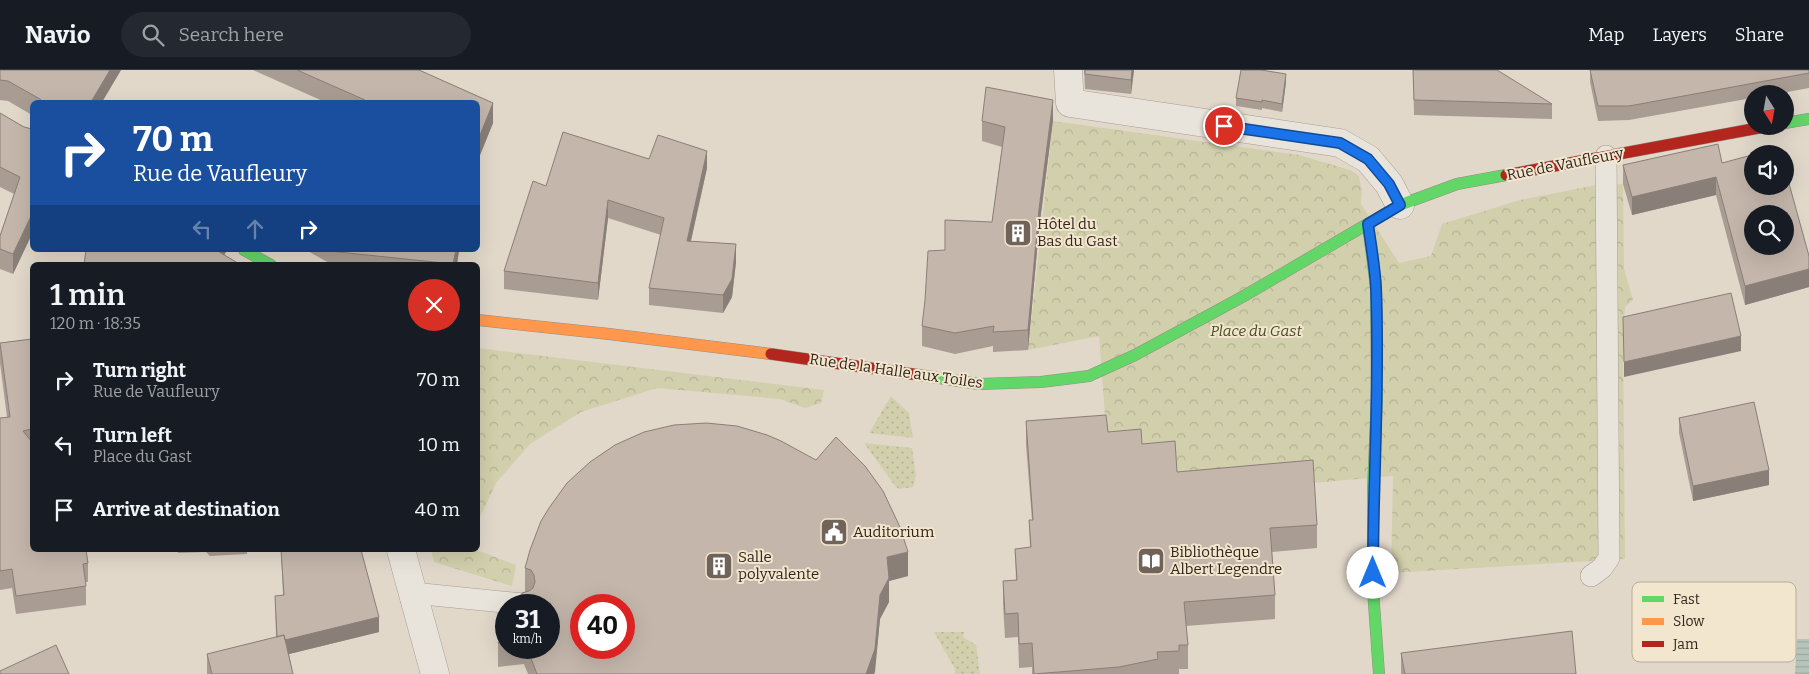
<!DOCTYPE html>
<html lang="en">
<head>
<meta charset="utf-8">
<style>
	body { margin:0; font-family:Bitter,serif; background:#242831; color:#f1f3f6; height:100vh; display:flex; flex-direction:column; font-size:19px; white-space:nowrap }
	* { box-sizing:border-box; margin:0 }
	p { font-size:16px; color:#9ea1a6 }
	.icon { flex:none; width:28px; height:28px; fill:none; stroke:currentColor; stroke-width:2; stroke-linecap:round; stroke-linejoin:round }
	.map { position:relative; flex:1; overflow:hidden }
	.panel { position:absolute; left:30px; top:192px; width:450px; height:290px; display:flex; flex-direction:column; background:#171b24; border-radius:8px; box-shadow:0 5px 20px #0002 }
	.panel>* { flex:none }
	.banner { position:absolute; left:30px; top:30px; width:450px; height:152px; border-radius:8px; box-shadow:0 5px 20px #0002; background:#1a4fa0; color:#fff; overflow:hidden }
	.needle { width:32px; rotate:169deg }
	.controls { position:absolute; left:1744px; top:15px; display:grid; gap:10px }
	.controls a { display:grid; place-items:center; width:50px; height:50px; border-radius:50%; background:#171b24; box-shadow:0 5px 20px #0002; font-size:25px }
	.speed { position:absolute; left:495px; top:524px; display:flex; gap:10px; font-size:25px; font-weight:700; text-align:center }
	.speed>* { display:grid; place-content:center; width:65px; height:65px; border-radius:50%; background:#171b24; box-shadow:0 5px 20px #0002; line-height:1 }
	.speed small { font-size:12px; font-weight:400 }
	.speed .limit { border:8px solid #d22; background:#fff; color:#111 }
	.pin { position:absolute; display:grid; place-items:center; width:42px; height:42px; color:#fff; margin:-21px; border:2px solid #fff; border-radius:50%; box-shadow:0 1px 5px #0007 }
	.me { position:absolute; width:55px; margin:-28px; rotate:0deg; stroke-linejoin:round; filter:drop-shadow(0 0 4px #0008) }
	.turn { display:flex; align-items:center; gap:18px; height:105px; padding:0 20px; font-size:22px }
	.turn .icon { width:65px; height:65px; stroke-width:2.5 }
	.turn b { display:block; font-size:35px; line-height:42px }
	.lanes { display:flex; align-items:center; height:48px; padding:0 20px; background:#0003; justify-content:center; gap:25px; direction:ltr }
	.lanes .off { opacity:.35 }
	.round { display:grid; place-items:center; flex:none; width:52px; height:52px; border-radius:26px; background:#242831 }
	.headline { display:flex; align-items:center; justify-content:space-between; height:85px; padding:0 20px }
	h1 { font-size:30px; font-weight:600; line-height:38px }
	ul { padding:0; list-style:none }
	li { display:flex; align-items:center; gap:15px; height:65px; padding:0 20px }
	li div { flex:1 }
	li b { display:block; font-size:19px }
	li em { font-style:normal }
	header { display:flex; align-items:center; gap:30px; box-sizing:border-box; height:70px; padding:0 25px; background:#171b24; border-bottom:1px solid #363941 }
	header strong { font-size:24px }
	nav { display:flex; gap:28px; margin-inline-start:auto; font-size:18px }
	.search { width:350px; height:45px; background:#242831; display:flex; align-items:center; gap:12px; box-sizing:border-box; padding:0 18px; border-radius:28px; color:#9ea1a6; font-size:19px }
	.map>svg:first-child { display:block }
</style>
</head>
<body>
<header>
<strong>Navio</strong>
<div class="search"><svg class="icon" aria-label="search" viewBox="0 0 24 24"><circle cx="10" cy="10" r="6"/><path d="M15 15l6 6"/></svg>Search here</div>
<nav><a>Map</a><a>Layers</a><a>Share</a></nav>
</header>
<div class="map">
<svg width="1809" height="604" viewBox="0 0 1809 604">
	<defs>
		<pattern id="grass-dots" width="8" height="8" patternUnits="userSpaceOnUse" patternTransform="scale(1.25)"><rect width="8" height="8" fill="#d2cfad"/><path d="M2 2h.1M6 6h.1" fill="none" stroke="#b5b294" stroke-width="1.8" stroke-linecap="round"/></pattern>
		<pattern id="park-crowns" width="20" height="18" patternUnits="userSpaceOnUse" patternTransform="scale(1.25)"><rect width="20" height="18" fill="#d2cfad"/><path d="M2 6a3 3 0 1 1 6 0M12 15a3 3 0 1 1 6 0" fill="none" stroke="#b5b294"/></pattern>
		<pattern id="water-rules" width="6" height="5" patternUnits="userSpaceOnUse" patternTransform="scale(1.25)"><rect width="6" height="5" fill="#b6c5bb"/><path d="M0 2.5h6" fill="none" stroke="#9da9a0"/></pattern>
	</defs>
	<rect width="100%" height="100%" fill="#e1d8ca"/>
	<path fill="url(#grass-dots)" d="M891 326 909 343 913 368 869 363Z
		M864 373 912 378 916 406 913 417 899 419 895 416Z
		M934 562H964L963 567 976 575 980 604H955V599Z"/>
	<path fill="url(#park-crowns)" d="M1053 51 1299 85 1350 100 1359 106 1362 121 1361 134 1399 193 1431 186 1442 154 1520 130 1596 115 1623 114 1624 199 1633 230 1625 237 1623 262 1625 489 1391 503 1393 406 1177 425 1108 386 1099 266 1028 280Z
		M478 278 824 320 821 333 805 338 780 329 657 318 581 342 530 374 496 413 478 452Z
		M431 480H477L516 495 512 516 434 492Z"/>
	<path fill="url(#water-rules)" d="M1797 569H1809V604H1795Z"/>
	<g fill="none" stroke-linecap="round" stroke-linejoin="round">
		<g stroke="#a69e94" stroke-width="22">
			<path id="lane" d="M1591 506 1602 498 1609 488 1606 86
				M413 523 523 534"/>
		</g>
		<g stroke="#a69e94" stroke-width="29">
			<path id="street" d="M1068 0 1070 33 1340 73 1368 89 1389 114 1400 135
				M401 480 435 604"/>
		</g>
		<g stroke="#958d83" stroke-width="12">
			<path id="fast" d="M1785 53 1809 49
				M1368 154 1376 218 1377 325 1373 419V520L1379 604
				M244 180 271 195
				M919 305 979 314 1041 312 1089 306 1135 285 1244 226 1400 135 1457 114 1506 105"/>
		</g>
		<g stroke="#958d83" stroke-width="12">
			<path id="slow" d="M478 250 609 264 771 284"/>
		</g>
		<g stroke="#958d83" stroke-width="12">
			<path id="jam" d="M1506 105 1769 56
				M771 284 919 305"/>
		</g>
		<use href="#lane" stroke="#e9e4db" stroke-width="21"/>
		<use href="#street" stroke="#e9e4db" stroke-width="28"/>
		<use href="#fast" stroke="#63d668" stroke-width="11"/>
		<use href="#slow" stroke="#ff974d" stroke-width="11"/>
		<use href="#jam" stroke="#b3261e" stroke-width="11"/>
	</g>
	<path fill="#a99d93" d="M0 0H121L102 32H32V45L8 31 0 30Z
		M253 0H419L493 33V53L478 90V32H325Z
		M1084 0H1134L1131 24 1085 19Z
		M1413 0 1552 34V49L1414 45Z
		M1590 0H1809V18L1776 24H1752V28L1629 50 1598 51 1590 12Z
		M1286 12 1282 42 1262 38V40L1236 36V28Z
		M0 43 24 57 32 59V164L13 204 0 199V166L14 124 0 117Z
		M1053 50 1039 159 1028 280 993 282V276L955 284 922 276V256L945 180 992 152 1002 77 982 71V51Z
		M649 89 707 98 691 171 736 192 732 227 723 243 649 235V218L661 165 608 148 598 230 504 219V201L546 116Z
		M1722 93 1809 199V217L1745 235 1716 125 1632 145 1623 114V95Z
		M306 180H459L457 195H329V193Z
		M32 269V480L88 493V512H86V535L16 544 12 518 0 520V348L7 347 0 293V273Z
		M1679 348 1769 415 1693 431 1679 363Z
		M1026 351 1108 362 1142 374 1177 402 1317 455V478L1272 482 1275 525V549L1186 556 1188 575V599H1179V604H1032V597L1019 598 1018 567 1005 568 1003 534V511L1016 510 1015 479 1030 478 1029 450H1032L1026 375Z
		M178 480H247V484L210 486 206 482 178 483Z
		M281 480H361L379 562 289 584 293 604H207V584L276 567 275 526 283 525Z
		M525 498 908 506 889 511V532L880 549 874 604H528L524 594 498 597V573L506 561V578H549L525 522Z
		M1401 583 1576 604H1401Z"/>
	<path fill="#897f78" d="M110 0H121L102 32H91Z
		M1132 0H1134L1131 24V10Z
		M1286 4V12L1282 42V34Z
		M1053 30V50L1039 159 1028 280V260L1039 139Z
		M493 33V53L478 90V70Z
		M707 81V98L687 188V171Z
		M1716 107V125L1632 145V127Z
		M608 130V148L598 230V213Z
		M32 144V164L13 204V184Z
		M736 174V192L732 227 723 243V225Z
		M216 180H227L219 195Z
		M456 180H459L457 195H453Z
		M1809 199V217L1745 235V216Z
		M1741 266V281L1624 307V292Z
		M1769 400V415L1693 431V416Z
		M908 482V506L889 511V532L880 549 875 602 874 604H866L887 487Z
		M379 547V562L277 587V572Z"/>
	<path fill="#c4b6ab" stroke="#897f78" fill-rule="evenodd" d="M0 0H110L91 32H43L40 29 8 11 0 10Z
		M297 0H419L493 33 478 70V32H363L365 30Z
		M1085 0H1132L1131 10 1085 4Z
		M1241 0H1261L1286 4 1282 34 1262 30V32L1236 28Z
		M1413 0H1497L1552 34 1414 30Z
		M1590 0H1809V3L1629 36H1598Z
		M986 17 1053 30 1039 139 1028 260 993 262 994 256 955 263 922 256 925 230 928 181 945 180V150L992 152 1005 57 982 51Z
		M0 43 24 57 32 59V144L13 184 0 179V166L20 107 0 97Z
		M563 62 649 89 658 65 707 81 687 171 736 174 732 209 723 225 649 218 664 148 608 130 598 213 504 201 533 111 546 116Z
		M1718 74 1722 93 1752 85V116H1785V99L1809 186V199L1745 216 1716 107 1632 127 1623 95ZM1752 144H1785V176H1752Z
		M1779 78 1781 84H1757Z
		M86 180H216L241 195H84Z
		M330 180H456L453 194 329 181Z
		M1731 223 1741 266 1624 292 1623 247Z
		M32 269V359L23 361 32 372V480H86L88 493 83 494 86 516 16 526 12 499 0 501V348L10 347 0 273Z
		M1754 332 1769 400 1693 416 1679 348Z
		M1106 345 1108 362 1141 359 1142 374 1175 371 1177 402 1313 390 1317 455 1270 458 1275 525 1184 532 1188 575H1179V581L1157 582 1158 589 1119 597 1034 604 1032 573 1019 574 1018 543 1005 544 1003 511 1017 510 1015 479 1031 477 1029 450H1033L1026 351Z
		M706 353 737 356 767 365 781 371 816 390 836 367 865 396 883 421 900 457 908 482 887 487 889 508 880 525 875 579 866 604H537L527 578H549V535H522V523L529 521 533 518 535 512 534 505 531 500 525 498 530 480 541 451 549 438 567 413 590 392 615 375 644 362 674 355ZM581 535H624V578H581Z
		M281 480H361L379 547 285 570 284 565 277 567 275 526 284 525Z
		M506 561V572L498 573Z
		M1572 561 1576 604H1405L1401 583Z
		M284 565 293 604H212L207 584Z
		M56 575 69 604H0V601Z"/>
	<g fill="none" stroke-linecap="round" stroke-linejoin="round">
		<g stroke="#114b97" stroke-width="12">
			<path id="route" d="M1224 56 1340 73 1368 89 1389 114 1400 135 1368 154C1371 175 1375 197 1376 218 1380 313 1373 408 1373 503"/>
		</g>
		<use href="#route" stroke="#1a73e8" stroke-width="9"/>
	</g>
	<defs>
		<g id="building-square" transform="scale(1.4375)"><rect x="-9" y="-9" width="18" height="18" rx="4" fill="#70645a" stroke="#f3e6cf"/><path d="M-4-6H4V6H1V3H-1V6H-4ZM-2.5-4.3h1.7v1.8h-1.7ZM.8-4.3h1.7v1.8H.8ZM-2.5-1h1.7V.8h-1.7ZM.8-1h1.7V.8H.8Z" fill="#fff"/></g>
		<g id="civic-square" transform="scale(1.4375)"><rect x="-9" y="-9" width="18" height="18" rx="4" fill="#70645a" stroke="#f3e6cf"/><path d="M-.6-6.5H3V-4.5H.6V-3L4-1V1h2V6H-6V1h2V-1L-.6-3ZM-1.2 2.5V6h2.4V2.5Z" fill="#fff"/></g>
		<g id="library-square" transform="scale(1.4375)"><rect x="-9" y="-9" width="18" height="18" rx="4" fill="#70645a" stroke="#f3e6cf"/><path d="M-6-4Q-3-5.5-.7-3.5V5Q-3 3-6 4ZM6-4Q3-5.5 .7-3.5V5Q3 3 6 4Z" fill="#fff"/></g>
	</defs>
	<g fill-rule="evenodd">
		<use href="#building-square" x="1018" y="163"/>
		<use href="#civic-square" x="834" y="462"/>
		<use href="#library-square" x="1151" y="491"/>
		<use href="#building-square" x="719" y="496"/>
	</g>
	<g text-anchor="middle" stroke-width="4" stroke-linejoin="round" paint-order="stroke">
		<g font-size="15" fill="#33261d" stroke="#f3e6cf">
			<text transform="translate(1565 94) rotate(-11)" y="5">Rue de Vaufleury</text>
			<text transform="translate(896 301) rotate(8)" y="5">Rue de la Halle aux Toiles</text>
		</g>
		<g font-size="15" fill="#33261d" stroke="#f3e6cf" text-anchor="start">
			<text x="1037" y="159">Hôtel du<tspan x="1037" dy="17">Bas du Gast</tspan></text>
			<text x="853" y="467">Auditorium</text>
			<text x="1170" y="487">Bibliothèque<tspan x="1170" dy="17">Albert Legendre</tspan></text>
			<text x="738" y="492">Salle<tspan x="738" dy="17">polyvalente</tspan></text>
		</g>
		<g font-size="15" font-style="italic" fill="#464e24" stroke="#f3e6cf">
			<text x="1256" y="266">Place du Gast</text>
		</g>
	</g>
	<rect x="1632" y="512" width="164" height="80" rx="8" fill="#f3e6cf" stroke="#b9ac9a" stroke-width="1"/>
	<rect x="1642" y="526" width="22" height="6" fill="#63d668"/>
	<rect x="1642" y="548" width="22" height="7" fill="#ff974d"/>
	<rect x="1642" y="571" width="22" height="6" fill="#b3261e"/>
	<g font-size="14" fill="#33261d">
		<text x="1673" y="534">Fast</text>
		<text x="1673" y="556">Slow</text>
		<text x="1673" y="579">Jam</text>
	</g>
</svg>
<div class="controls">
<a><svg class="needle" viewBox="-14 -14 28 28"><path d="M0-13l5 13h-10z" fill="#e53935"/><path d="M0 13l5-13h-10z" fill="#9ea1a6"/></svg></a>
<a><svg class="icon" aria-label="sound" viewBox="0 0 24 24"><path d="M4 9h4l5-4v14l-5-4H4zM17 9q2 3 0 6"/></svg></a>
<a><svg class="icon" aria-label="search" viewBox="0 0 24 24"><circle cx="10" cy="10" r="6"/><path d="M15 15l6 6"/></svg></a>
</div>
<div class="speed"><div>31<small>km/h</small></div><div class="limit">40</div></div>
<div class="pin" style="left:1224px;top:56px;background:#d93025"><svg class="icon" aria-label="arrive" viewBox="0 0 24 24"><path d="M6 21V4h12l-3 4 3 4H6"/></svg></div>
<svg class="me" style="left:1373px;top:503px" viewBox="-20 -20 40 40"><circle r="19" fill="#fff"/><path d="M0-13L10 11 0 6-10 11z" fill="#1a73e8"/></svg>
<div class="banner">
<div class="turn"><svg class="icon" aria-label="right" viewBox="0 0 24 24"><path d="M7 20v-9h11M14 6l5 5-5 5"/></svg><div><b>70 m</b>Rue de Vaufleury</div></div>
<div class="lanes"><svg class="icon off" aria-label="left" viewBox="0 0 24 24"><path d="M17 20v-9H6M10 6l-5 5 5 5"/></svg><svg class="icon off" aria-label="ahead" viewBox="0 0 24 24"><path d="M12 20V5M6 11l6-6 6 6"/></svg><svg class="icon" aria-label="right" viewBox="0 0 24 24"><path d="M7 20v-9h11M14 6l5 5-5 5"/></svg></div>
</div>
<section class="panel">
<div class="headline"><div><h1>1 min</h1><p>120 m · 18:35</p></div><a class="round" style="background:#d93025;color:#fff"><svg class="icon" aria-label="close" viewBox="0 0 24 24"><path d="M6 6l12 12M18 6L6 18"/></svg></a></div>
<ul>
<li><svg class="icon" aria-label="right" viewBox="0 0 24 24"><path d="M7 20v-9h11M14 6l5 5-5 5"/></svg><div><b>Turn right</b><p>Rue de Vaufleury</p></div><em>70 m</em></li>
<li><svg class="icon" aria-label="left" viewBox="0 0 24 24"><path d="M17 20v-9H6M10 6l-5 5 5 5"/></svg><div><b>Turn left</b><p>Place du Gast</p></div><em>10 m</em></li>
<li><svg class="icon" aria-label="arrive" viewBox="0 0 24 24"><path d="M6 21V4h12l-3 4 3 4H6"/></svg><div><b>Arrive at destination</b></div><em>40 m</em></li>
</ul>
</section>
</div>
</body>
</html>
